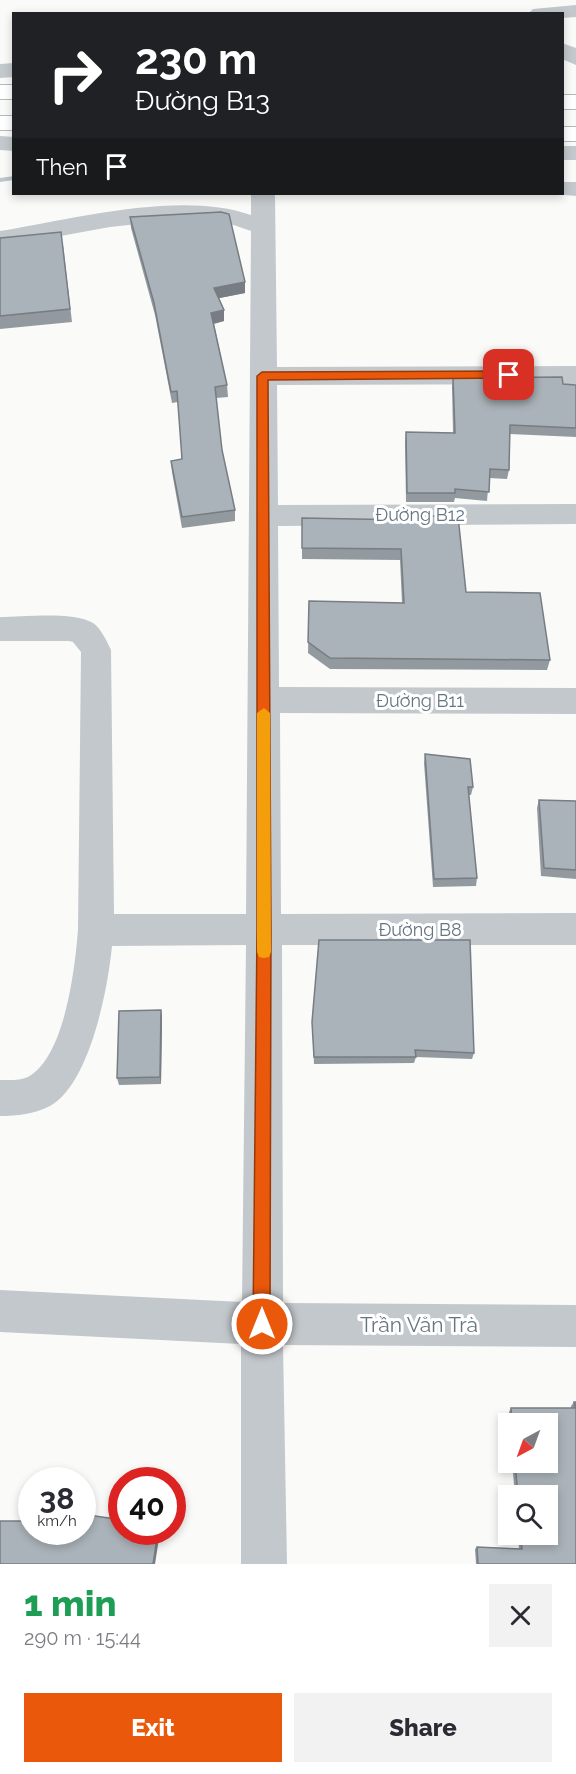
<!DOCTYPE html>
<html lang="en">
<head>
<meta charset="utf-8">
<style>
	body { margin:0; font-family:Raleway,sans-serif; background:#f2f2f3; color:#2b2b33; height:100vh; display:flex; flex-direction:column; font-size:22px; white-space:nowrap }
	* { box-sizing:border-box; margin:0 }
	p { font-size:20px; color:#7c7c81 }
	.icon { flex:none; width:33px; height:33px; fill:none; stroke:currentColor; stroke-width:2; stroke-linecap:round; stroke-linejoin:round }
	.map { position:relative; height:1564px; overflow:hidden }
	.sheet { display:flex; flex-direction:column; background:#fff; flex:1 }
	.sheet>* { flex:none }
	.banner { position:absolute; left:12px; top:12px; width:552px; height:183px; border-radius:0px; box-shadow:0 3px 9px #0003; background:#202124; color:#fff; overflow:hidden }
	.needle { width:39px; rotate:221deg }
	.tools { position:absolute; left:498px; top:1413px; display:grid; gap:12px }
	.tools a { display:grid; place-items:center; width:60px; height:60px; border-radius:0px; background:#fff; box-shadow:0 3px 9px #0003; font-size:30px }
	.speed { position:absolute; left:18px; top:1467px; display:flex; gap:12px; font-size:30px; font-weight:700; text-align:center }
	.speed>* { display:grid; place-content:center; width:78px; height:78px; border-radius:50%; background:#fff; box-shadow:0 3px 9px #0003; line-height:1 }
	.speed small { font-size:15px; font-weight:400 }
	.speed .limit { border:9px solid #d22; background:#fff; color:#111 }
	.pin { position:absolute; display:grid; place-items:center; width:51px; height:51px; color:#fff; margin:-26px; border-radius:12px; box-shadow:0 3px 9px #0006 }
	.me { position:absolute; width:66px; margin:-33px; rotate:0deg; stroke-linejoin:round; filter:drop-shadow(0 0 4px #0008) }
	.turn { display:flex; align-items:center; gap:21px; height:126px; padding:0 24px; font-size:27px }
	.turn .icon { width:78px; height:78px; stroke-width:2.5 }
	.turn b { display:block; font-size:42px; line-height:51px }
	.then { display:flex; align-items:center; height:57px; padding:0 24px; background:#0003; gap:12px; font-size:22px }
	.round { display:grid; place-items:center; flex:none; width:63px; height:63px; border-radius:0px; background:#f2f2f3 }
	.headline { display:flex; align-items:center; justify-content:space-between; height:102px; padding:0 24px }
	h1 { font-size:36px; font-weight:800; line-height:45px; color:#1e9e55 }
	.action { display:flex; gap:12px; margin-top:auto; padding:12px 24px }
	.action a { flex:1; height:69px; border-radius:0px; background:#ea580c; color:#fff; font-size:24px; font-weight:800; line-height:69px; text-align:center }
	.action a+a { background:#f2f2f3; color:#2b2b33 }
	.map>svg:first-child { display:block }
</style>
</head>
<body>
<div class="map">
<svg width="576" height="1564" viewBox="0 0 576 1564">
	<rect width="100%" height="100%" fill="#fafaf8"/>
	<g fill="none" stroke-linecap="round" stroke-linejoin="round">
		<path fill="#bbc7cb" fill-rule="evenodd" d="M14 176V180L0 182V178Z"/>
		<g stroke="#b4b9bd" stroke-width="2">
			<path id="highway" d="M0 85H14V99H0Z
				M562 95H576V109H562Z
				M0 116H14V130H0Z
				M562 127H576V141H562Z"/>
		</g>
		<path fill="#c3c8cc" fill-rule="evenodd" d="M576 5V17L562 18V14L529 13 533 9Z
			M562 43 576 48V65L562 59Z
			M14 63V77L0 78V64Z
			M0 136 14 137V151L0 150Z
			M562 146H576V160H562Z
			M562 182H576V196L554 194H562Z
			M251 194H275L277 367 576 366V384L277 385 278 505 576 504V524L278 526 279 687 576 688V714L280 713 281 914 576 913V945H282L283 1303 576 1305V1347L283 1345 287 1564H241V1344L0 1332V1290L242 1302 246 945 112 946C108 988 90 1084 50 1106 34 1114 17 1116 0 1116V1080C8 1080 20 1081 28 1077 65 1057 75 968 78 930L81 652 73 642 69 641H0V617C23 617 73 611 93 623 101 628 107 642 111 650L114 914H246L251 231 222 221 194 218 110 227 0 247V231C73 219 181 190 251 215Z"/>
		<use href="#highway" fill="#fff" fill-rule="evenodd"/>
	</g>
	<path fill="#929a9f" d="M130 217 245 282V293L219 298 224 321 214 324 227 385 228 397 216 398 222 450 235 510V521L182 528 172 472 171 461 182 459 178 402 172 403 155 315 131 228Z
		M0 238 63 245 72 322 0 329Z
		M453 378 576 385V437L510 434 509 470 507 479 489 478 487 501 455 498 454 502H406L405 441 406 432 453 433 452 387Z
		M302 518 407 520 466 592 550 660 547 670 330 669 308 653 309 601 402 603 400 560 302 559Z
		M425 754 473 787 471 795H469L477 878 476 886 433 887 424 763Z
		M539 800 576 801V879L541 876 537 808Z
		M161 1010 162 1017 161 1084 119 1085 117 1078Z
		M312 1022 474 1053 472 1059 416 1057 414 1063 314 1064Z
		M574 1402 576 1564H476L475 1549 477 1547 519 1549 518 1534H548V1496H515L512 1462H548V1424H509V1412L511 1408H571V1406Z"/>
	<path fill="#777d82" d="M245 282V293L215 299 214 288Z
		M224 310V321L212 324 211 313Z
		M161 1010 162 1017 161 1084 160 1077Z
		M158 1532H160L155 1564H153Z"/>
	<path fill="#aab3b9" stroke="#777d82" stroke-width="1.5" d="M221 212 229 214 245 282 214 288 224 310 211 313 227 385 215 387 222 450 235 510 182 517 171 461 182 459 177 391 171 392 154 303 130 217Z
		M61 232 70 309 0 316V238Z
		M562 377 563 384 576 385V428L510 425 509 470 490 469 489 492 455 489V493H407L406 432 455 433 453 378Z
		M407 516H458L466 592 540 593 550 660 330 658 308 642 309 601 404 603 401 549 302 548V518L408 520Z
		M425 754 470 759 473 787H468L477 878 434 879Z
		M539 800 576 801V870L544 868Z
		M319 940H470L474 1053 415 1050 416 1057H314L312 1022Z
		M161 1010 160 1077 117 1078 119 1011Z
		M574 1402H576V1564H478L477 1547 522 1549 520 1534H548V1496H518L515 1462H548V1424H512L511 1408H575Z
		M30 1507H32V1532H82V1514L122 1520V1532H158L153 1564H0V1521H27Z"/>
	<path fill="#ea580c" stroke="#983908" stroke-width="1.5" d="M509 371 513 373V378L268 380 271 931 270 1324 268 1330 262 1332 256 1330 253 1324 257 931V376L262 372Z"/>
	<path fill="#f59e0b" d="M264 708 270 713 271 952 269 957 264 958 259 957 257 952V713Z"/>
	<g text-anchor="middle" stroke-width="6" stroke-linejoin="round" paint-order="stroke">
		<g font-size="18" fill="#657683" stroke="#fff">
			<text x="420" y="521">Đường B12</text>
			<text x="420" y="707">Đường B11</text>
			<text x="420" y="936">Đường B8</text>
		</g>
		<g font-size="21" fill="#657683" stroke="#fff">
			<text x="419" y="1332">Trần Văn Trà</text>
		</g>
	</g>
</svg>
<div class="tools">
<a><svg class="needle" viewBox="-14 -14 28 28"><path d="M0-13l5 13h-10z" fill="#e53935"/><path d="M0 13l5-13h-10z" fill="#7c7c81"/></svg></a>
<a><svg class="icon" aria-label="search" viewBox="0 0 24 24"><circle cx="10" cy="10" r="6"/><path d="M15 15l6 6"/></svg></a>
</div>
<div class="speed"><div>38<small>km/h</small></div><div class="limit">40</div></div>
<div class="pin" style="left:509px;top:375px;background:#d93025"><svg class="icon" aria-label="arrive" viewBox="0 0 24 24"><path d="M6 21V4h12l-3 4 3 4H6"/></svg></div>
<svg class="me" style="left:262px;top:1324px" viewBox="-20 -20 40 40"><circle r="17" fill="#ea580c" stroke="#fff" stroke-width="3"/><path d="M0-11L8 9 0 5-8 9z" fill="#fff"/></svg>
<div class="banner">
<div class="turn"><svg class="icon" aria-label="right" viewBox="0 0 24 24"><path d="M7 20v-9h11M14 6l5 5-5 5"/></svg><div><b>230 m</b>Đường B13</div></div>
<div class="then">Then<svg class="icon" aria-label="arrive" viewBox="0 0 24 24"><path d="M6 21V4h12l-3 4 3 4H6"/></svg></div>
</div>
</div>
<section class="sheet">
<div class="headline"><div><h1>1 min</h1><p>290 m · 15:44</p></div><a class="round"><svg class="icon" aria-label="close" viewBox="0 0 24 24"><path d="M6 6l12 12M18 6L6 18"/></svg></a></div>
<div class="action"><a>Exit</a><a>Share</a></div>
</section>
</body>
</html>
